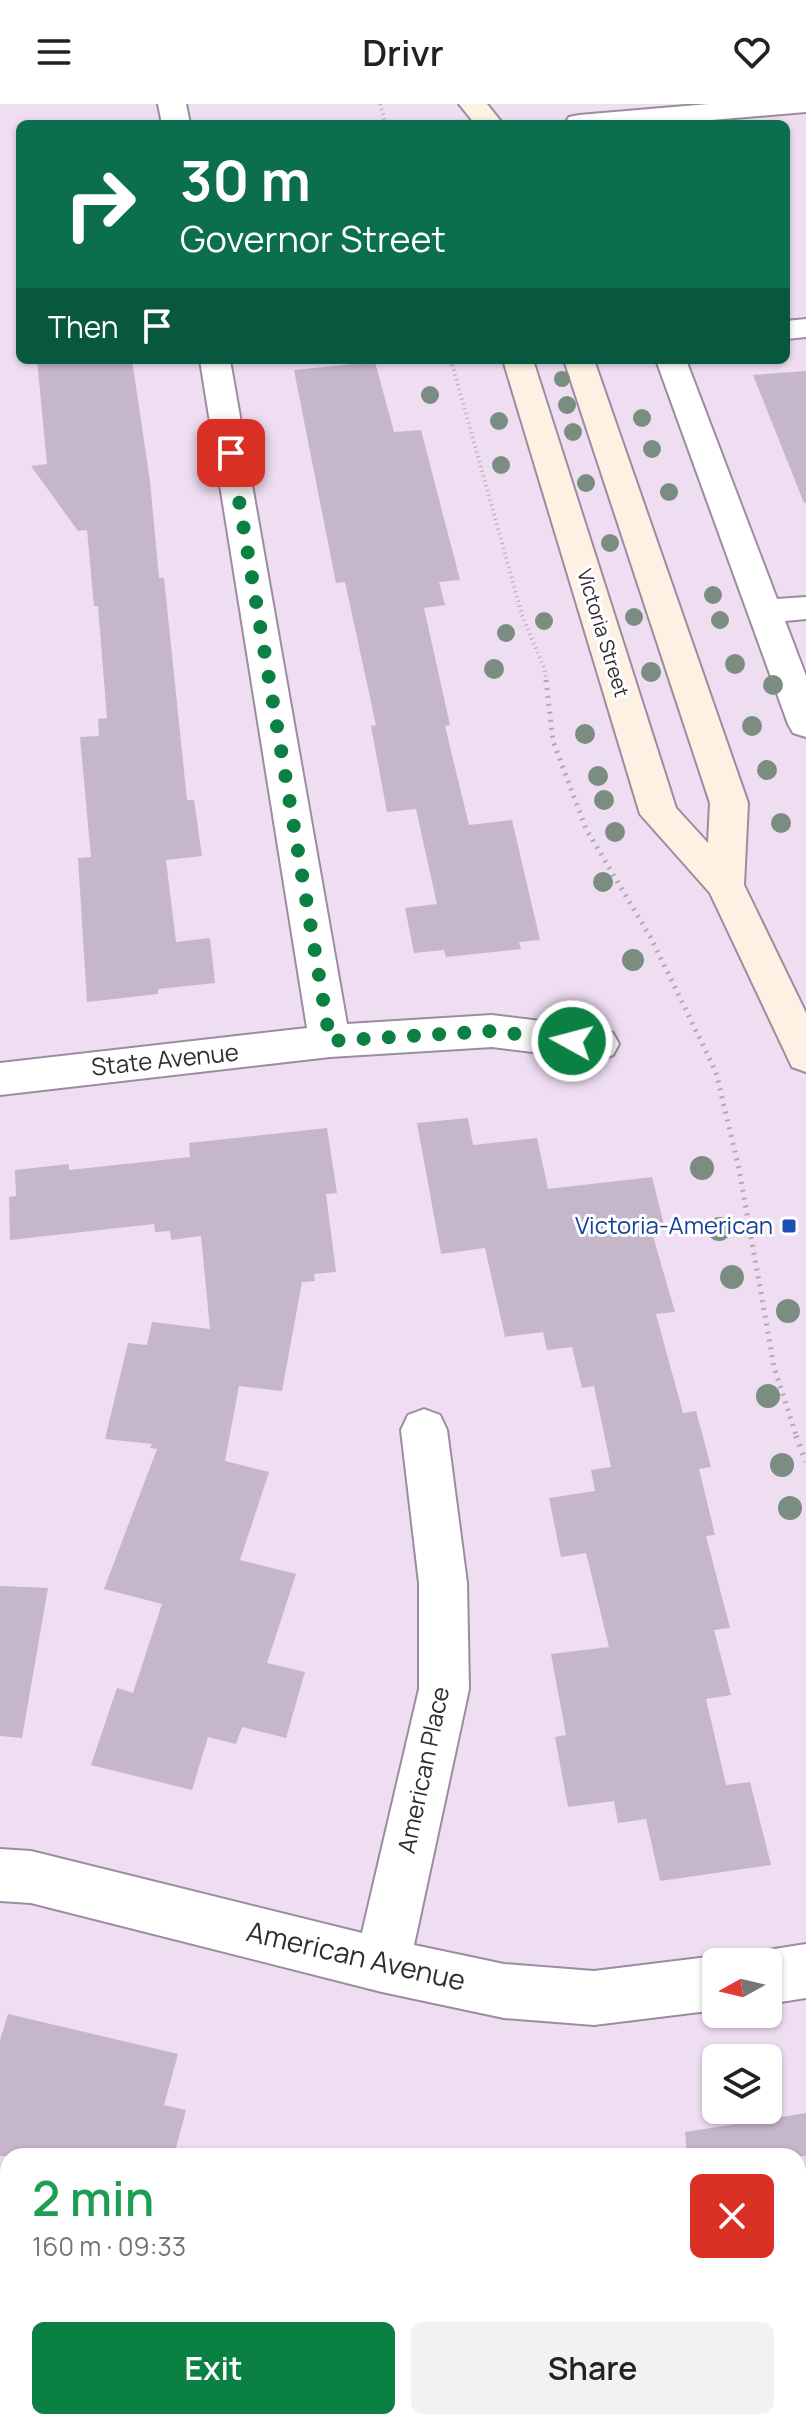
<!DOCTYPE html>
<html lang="en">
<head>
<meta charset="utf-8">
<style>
	body { margin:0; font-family:Manrope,sans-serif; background:#f2f2f2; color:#222; height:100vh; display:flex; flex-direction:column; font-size:30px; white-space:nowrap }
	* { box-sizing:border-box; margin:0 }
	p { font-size:26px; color:#767676 }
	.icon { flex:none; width:44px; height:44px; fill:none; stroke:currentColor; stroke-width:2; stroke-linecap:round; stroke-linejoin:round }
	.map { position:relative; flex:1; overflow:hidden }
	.sheet { position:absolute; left:0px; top:2044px; width:806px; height:282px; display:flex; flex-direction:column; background:#fff; border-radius:24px 24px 0 0; box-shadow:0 2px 6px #0004 }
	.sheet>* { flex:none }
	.top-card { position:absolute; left:16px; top:16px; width:774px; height:244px; border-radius:12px; box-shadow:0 2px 6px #0004; background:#0b6e4f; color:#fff; overflow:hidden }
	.needle { width:52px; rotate:262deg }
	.buttons { position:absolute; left:702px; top:1844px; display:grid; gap:16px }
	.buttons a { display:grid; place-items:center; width:80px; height:80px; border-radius:12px; background:#fff; box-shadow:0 2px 6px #0004; font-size:40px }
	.pin { position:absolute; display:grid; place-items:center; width:68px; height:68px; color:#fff; margin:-34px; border-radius:16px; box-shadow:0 4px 12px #0006 }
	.me { position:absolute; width:88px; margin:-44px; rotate:277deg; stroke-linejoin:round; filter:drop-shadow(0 0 6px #0008) }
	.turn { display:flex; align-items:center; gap:28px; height:168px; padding:0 32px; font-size:36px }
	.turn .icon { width:104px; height:104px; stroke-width:2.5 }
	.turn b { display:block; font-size:56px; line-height:68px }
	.then { display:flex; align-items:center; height:76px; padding:0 32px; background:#0003; gap:16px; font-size:30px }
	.round { display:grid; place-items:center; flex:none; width:84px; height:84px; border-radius:12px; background:#f2f2f2 }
	.head { display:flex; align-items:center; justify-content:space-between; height:136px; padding:0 32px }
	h1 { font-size:48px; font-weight:600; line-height:60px; color:#1e9e55 }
	.button { display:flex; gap:16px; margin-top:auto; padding:16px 32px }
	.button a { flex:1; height:92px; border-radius:12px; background:#0b8043; color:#fff; font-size:32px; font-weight:600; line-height:92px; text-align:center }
	.button a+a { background:#f2f2f2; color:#222 }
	header { display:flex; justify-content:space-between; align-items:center; height:104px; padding:0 32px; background:#fff; font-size:36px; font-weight:600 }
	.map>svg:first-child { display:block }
</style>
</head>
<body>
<header><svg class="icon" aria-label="menu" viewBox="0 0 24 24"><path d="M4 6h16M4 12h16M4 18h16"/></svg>Drivr<svg class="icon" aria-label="heart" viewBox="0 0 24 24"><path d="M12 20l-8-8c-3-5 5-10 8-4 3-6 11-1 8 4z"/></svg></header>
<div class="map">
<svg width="806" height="2325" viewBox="0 0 806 2325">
	<rect width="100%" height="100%" fill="#efdef2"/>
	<path fill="#c6b6c9" d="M37 256H132L150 377 159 474H164L187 696H194L202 752 166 756 176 838 210 834 215 879 158 885V890L87 898 78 754 91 753 80 633 99 632 98 615 107 614 98 502H94L87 426 78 427 31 362 47 360Z
		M375 258 394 328 421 326 460 476 439 478 445 501 424 504 450 621 445 622 469 721 512 716 540 836 519 838 521 845 446 853 444 846 414 849 405 804 437 800 416 705 387 708 371 622 376 621 345 478 336 479 294 266Z
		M806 267V398L804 399 753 271Z
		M468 1014 473 1041 537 1034 548 1085 652 1073 664 1121 650 1122 675 1208 656 1210 683 1309 696 1307 711 1363 699 1365 715 1431 706 1432 730 1524 714 1526 731 1591 706 1595 726 1681 750 1678 771 1761 660 1777 646 1715 618 1719 614 1697 568 1703 555 1633 566 1631 551 1550 609 1543 586 1449 561 1453 549 1394 595 1387 591 1366 611 1363 594 1282 582 1284 572 1243 547 1246 543 1228 505 1233 485 1144 441 1150 417 1019Z
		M327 1024 337 1089 326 1090 336 1168 314 1170 315 1177 302 1178 282 1287 239 1282 225 1357 269 1368 240 1456 296 1470 267 1559 305 1568 286 1634 242 1623 236 1640 208 1633 192 1686 91 1661 117 1584 133 1589 162 1500 104 1485 157 1345 150 1344 152 1340 105 1335 128 1239 147 1241 152 1218 210 1225 201 1132 171 1136 170 1127 155 1128 154 1120 10 1136 9 1093 16 1092 15 1066 69 1060V1066L190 1053 189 1039Z
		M0 1482 48 1484 22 1634 0 1632Z
		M8 1910 178 1950 164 2001 186 2006 174 2052H0V1936Z
		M806 2009V2052H687L685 2028Z"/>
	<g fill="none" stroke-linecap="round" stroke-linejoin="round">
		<g stroke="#9c8c9f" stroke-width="4">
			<path id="minor" d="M158 0H186L190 20H162Z
				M709 0H806V8L665 20 565 19 569 13 579 11Z
				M806 215V233L786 235V217Z
				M200 256H230L347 920 492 911 599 924 613 929 619 940 613 951 599 956 492 943 330 953 0 991V959L307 924Z
				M656 256H686L777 495 806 493V515L785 517 806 572V633L793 629 788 620Z
				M424 1305 440 1311 447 1326 467 1479 469 1585 414 1841 504 1860 594 1867 716 1852 731 1858H716V1906L594 1921 504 1914 382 1888 31 1799 0 1797V1745L31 1747 362 1829 419 1585V1479L401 1326 408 1311Z
				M806 1840V1894L768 1900V1858H747L749 1854 768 1846Z"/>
		</g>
		<g stroke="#9c8c9f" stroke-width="4">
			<path id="secondary" d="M459 0H487L503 20H475Z
				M503 256H533L676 704 708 739 710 699 564 256H594L748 699 744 781 806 909V968L792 963 710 789 640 710Z"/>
		</g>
		<path stroke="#b5a7b7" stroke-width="4" stroke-dasharray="1 4" stroke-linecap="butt" d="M380 0 386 20
			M451 256 522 511 545 566 546 578"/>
		<path stroke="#b5a7b7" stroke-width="5" stroke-dasharray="2 6" stroke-linecap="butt" d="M546 576 553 637 586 725 651 834 716 968 739 1065 774 1263 797 1334"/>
		<path stroke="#b5a7b7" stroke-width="6" stroke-dasharray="2 7" stroke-linecap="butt" d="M796 1332 806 1358"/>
		<use href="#minor" fill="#fff" fill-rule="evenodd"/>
		<use href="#secondary" fill="#fdf1e3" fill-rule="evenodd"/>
	</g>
	<g fill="#7a8d80">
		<circle cx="562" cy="275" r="8"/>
		<circle cx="430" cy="291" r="9"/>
		<circle cx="567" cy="301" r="9"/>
		<circle cx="642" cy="314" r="9"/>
		<circle cx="499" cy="317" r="9"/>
		<circle cx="573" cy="328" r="9"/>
		<circle cx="652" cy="345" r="9"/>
		<circle cx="501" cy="361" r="9"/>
		<circle cx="586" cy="379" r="9"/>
		<circle cx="669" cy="388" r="9"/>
		<circle cx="610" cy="439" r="9"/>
		<circle cx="713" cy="491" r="9"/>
		<circle cx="634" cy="513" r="9"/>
		<circle cx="720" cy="516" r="9"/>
		<circle cx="544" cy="517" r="9"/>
		<circle cx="506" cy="529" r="9"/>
		<circle cx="735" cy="560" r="10"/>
		<circle cx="494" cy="565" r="10"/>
		<circle cx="651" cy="568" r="10"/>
		<circle cx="773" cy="581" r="10"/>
		<circle cx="752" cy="622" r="10"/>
		<circle cx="585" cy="630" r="10"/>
		<circle cx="767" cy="666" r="10"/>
		<circle cx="598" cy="672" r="10"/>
		<circle cx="604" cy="696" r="10"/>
		<circle cx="781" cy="719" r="10"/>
		<circle cx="615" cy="728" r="10"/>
		<circle cx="603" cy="778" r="10"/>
		<circle cx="633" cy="856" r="11"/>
		<circle cx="702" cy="1064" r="12"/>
		<circle cx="719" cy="1125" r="12"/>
		<circle cx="732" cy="1173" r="12"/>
		<circle cx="788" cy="1207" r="12"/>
		<circle cx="768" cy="1292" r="12"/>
		<circle cx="782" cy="1361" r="12"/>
		<circle cx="790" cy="1404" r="12"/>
	</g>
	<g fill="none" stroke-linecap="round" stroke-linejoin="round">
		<path stroke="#0b8043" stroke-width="14" stroke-dasharray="0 25.2" d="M231 349 330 937 492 927 572 937"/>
	</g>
	<rect fill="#1a4fb4" stroke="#fff" stroke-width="3" x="781" y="1114" width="16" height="16" rx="4"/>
	<g text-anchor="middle" stroke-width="6" stroke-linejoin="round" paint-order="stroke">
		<g font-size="20" fill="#312b32" stroke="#fff">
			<text transform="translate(603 529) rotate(73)" y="7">Victoria Street</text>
		</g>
		<g font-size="24" fill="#312b32" stroke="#fff">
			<text transform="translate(165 956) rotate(-6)" y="8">State Avenue</text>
			<text transform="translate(424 1666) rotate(-78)" y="8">American Place</text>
		</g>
		<g font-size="24" fill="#164399" stroke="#fff" text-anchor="end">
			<text x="773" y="1130">Victoria-American</text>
		</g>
		<g font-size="28" fill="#312b32" stroke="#fff">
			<text transform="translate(356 1852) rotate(13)" y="10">American Avenue</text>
		</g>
	</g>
</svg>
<div class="buttons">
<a><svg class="needle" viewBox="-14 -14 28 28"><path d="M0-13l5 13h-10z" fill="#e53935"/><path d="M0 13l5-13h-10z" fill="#767676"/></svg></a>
<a><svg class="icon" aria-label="layers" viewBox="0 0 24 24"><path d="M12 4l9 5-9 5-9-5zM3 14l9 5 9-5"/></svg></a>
</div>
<div class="pin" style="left:231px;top:349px;background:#d93025"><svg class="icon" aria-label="arrive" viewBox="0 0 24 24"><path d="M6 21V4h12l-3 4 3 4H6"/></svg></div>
<svg class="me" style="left:572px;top:937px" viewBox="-20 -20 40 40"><circle r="17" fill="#0b8043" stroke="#fff" stroke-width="3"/><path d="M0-11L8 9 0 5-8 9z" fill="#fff"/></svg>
<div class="top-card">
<div class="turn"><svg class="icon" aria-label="right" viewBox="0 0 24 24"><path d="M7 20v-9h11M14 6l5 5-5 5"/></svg><div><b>30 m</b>Governor Street</div></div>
<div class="then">Then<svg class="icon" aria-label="arrive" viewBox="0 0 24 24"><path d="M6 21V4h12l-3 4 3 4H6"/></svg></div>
</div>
<section class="sheet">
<div class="head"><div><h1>2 min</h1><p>160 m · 09:33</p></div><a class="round" style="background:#d93025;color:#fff"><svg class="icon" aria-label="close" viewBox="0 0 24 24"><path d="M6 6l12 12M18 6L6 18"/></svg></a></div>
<div class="button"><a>Exit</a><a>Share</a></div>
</section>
</div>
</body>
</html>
